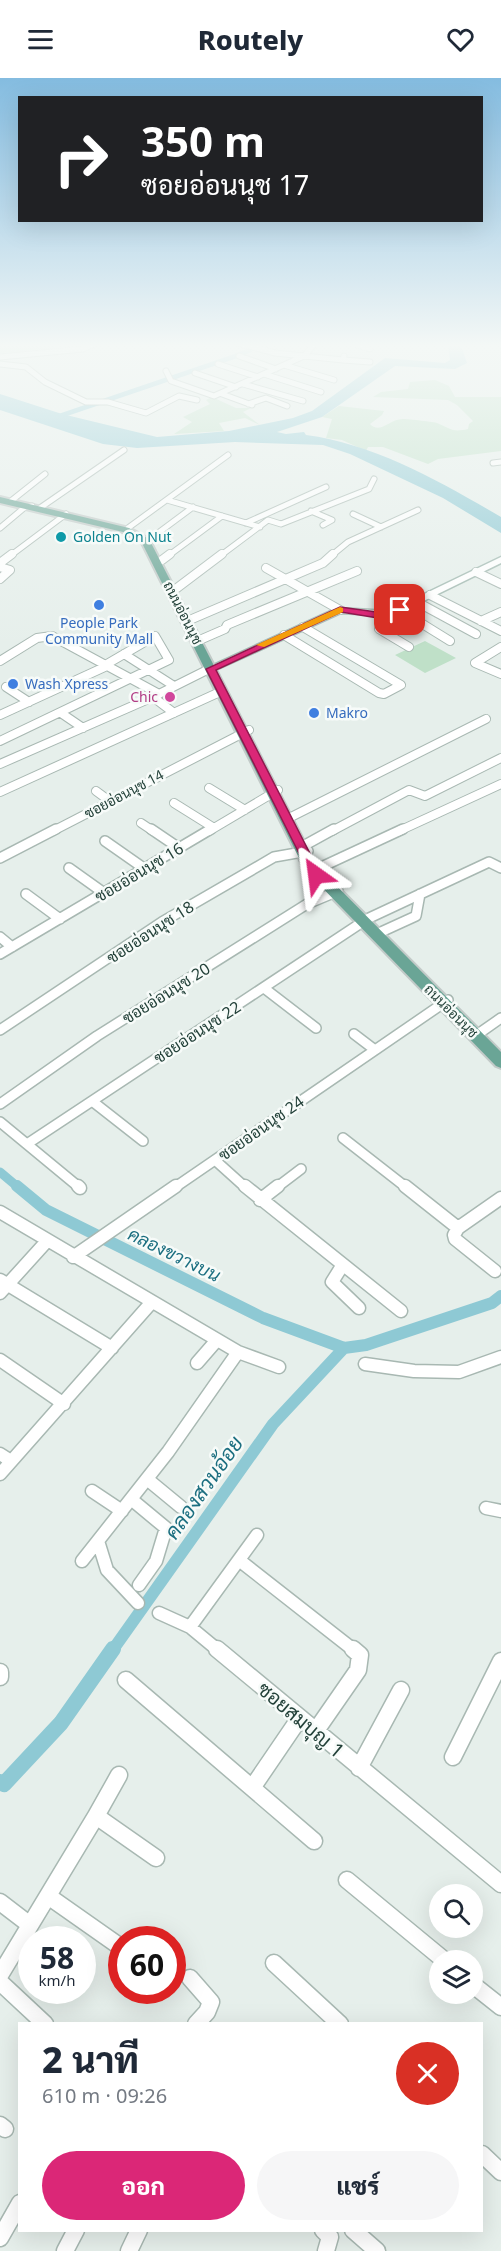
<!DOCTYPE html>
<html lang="th">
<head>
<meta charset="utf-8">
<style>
	body { margin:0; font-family:"Noto Sans",Sarabun,sans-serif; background:#f6f6f7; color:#1f2937; height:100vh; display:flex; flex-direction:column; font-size:22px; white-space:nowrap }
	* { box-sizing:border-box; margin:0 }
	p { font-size:20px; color:#747a83 }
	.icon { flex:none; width:33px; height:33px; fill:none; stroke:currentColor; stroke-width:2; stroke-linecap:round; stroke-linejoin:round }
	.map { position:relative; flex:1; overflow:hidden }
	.details { position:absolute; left:18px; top:1944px; width:465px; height:210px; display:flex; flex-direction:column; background:#fff; border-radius:0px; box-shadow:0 6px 24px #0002 }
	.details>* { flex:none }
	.top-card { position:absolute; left:18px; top:18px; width:465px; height:126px; border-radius:0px; box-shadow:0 6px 24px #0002; background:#202124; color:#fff; overflow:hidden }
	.controls { position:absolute; left:429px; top:1806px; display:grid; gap:12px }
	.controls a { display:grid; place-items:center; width:54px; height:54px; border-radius:50%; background:#fff; box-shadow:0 6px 24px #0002; font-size:30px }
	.speed { position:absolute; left:18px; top:1848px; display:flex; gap:12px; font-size:30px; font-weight:700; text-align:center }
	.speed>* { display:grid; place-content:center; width:78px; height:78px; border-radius:50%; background:#fff; box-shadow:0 6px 24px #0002; line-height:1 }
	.speed small { font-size:15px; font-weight:400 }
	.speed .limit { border:9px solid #d22; background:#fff; color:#111 }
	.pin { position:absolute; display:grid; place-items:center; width:51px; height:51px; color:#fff; margin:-26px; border-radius:12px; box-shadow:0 3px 9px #0006 }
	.me { position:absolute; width:66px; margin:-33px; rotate:329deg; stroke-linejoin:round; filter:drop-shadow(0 0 4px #0008) }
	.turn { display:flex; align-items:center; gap:21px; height:126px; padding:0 24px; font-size:27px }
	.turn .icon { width:78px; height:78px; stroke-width:2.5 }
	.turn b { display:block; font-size:42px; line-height:51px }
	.round { display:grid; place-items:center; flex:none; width:63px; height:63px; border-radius:32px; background:#f6f6f7 }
	.summary { display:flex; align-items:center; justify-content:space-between; height:102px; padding:0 24px }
	h1 { font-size:36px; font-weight:800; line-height:45px }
	.cta { display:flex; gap:12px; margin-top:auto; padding:12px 24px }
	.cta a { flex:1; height:69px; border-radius:36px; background:#db2777; color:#fff; font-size:24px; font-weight:800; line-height:69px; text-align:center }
	.cta a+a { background:#f6f6f7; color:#1f2937 }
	header { display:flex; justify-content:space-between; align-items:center; height:78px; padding:0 24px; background:#fff; font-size:27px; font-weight:800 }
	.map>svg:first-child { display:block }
</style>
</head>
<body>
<header><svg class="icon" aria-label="menu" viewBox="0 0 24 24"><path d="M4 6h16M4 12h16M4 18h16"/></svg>Routely<svg class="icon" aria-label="heart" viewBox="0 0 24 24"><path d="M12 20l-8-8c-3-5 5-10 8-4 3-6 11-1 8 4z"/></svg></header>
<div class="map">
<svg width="501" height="2173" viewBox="0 0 501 2173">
	<rect width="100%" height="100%" fill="#e6efeb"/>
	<path fill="#bfe0c8" d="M0 265H52L54 270 0 275Z
		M435 302 449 308 455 319H501V373L438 381 428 386 383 369H368L366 373 342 362 326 360 332 341 322 339 339 328 384 333 382 337 370 346C380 357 390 340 404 341 408 341 435 344 437 345 450 350 451 355 468 351L469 346 473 343 457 327 448 322 373 319 381 314 408 311 410 304Z
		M212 319 236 330H251L243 334 260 347 245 340 219 345 224 353 174 356 192 344 183 339 210 326 206 322Z
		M425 563 456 580 425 595 395 577Z"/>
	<path fill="#8ec9d4" d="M448 265H460L467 285 455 291 395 288 322 339 277 354 286 356 304 354 306 357C375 366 441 404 501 439V455L443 420 350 376 323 367 235 364 137 370 103 366 0 332V316L62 336 157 359 229 353 293 340 312 333 385 280 445 285 450 282Z"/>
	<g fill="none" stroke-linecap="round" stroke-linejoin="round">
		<path stroke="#8ec9d4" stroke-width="5" d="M51 341 236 278 250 272 255 265"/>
		<path stroke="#8ec9d4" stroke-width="9" d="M0 1094 19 1110"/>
		<path stroke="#8ec9d4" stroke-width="12" d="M17 1108 46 1132 263 1240 344 1270
			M112 1573 273 1346 344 1270 366 1267 492 1225 501 1218"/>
		<path stroke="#8ec9d4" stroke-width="16" d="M0 1704 4 1706 61 1645 113 1571"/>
		<g stroke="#a8b8b2" stroke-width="7">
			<path id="street-far4" d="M237 265 275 275 343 282 344 278
				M351 265 370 271
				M239 278 276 291
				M0 279 83 271 96 265
				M343 282 370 284
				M0 286 26 289 45 304 86 324H108L146 335 179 318 197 322
				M218 286 258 299
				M284 287 334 302
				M166 293 171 303 214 318 304 278 316 265
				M195 295 236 309
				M264 296 321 314
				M243 306 303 323
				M222 316 252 327
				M248 326 266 320 287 328
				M493 385 501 384
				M167 422 260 449
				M11 423 45 396
				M40 430 124 372
				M311 433 332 442 323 447
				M353 436 381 449
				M246 445 326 409
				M0 450 25 429 32 428
				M128 450 228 377
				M150 461 193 429
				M10 478 66 436
				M168 478 222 438
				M220 478 268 442 281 446 369 411 374 401
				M331 478 348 464 418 432"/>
		</g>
		<g stroke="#a8b8b2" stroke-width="10">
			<path id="street-far3" d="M162 482 170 476
				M0 485 12 476
				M0 489 10 492 0 501
				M266 490 340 532
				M476 494 501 506
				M177 510 222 476
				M430 517 501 553
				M417 524 476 556
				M400 532 450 563
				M384 538 379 551 409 569
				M192 541 323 485 333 476
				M481 543 501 534
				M284 557 379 615 384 616 401 607 303 549
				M202 561 225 551 227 547 357 493
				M501 569 475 585 501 596
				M124 576 174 608
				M0 583 37 560 52 558 159 616
				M6 609 29 624
				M153 619 174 635
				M61 635 83 650
				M0 637 109 587
				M0 663 169 582 155 558 107 586
				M0 686 153 619 211 590
				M209 710 245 732
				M96 713 111 724
				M0 714 222 613
				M174 725 214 750
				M291 739 486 641
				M141 745 153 753
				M53 753 249 652
				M209 753 278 712
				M332 753 409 712 425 718 501 680
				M399 753 501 706"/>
		</g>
		<g stroke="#a8b8b2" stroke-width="12">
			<path id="street-far2" d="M151 751 179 770
				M105 763 145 791
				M305 767 334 751
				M0 780 56 751
				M69 790 104 815
				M317 791 403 751
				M26 816 60 841
				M381 854 416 838 420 816
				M0 859 12 869
				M0 876 211 751
				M264 910 316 950
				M0 952 162 844 274 779 308 773
				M481 954 501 940
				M354 956 375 972
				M92 1023 143 1063
				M0 1026 97 958 307 826 338 813
				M0 1044 80 1110
				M343 1060 407 1110
				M27 1066 367 841 489 784 501 790
				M216 1083 246 1110
				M174 1110 448 922
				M276 1110 301 1091"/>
		</g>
		<g stroke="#a8b8b2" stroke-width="15">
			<path id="street-far1" d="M78 1108 80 1110
				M245 1108 401 1233
				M405 1108 458 1150
				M260 1122 278 1108
				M0 1134 238 1274 279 1289
				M73 1179 176 1108
				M342 1188 332 1204 359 1230
				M495 1193 455 1161 454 1157 458 1150 501 1120
				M0 1202 112 1270
				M0 1215 47 1163
				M0 1282 64 1326
				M197 1285 217 1262
				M365 1286 414 1293 459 1294 501 1279
				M0 1376 11 1383
				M0 1396 151 1225
				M147 1401 181 1429
				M92 1413 122 1433
				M131 1421 166 1450 156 1483 139 1507
				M486 1430 501 1433
				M98 1463 107 1492 138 1525
				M239 1482 355 1573
				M82 1483 168 1374 238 1274
				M159 1535 190 1549
				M219 1573 190 1549 257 1457"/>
		</g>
		<g stroke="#a8b8b2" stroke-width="19">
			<path id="street" d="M217 1571 501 1806
				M0 1594V1599
				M126 1602 314 1763
				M315 1654 358 1592 360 1577 353 1571
				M453 1679 501 1583
				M359 1690 401 1612
				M252 1710 299 1641
				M96 1738 119 1697
				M347 1802 444 1882
				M48 1818 122 1870
				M0 1824 30 1847
				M274 1885 340 1946
				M0 1897 96 1738 156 1780
				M190 1900 211 1924 207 1934 196 1946
				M0 1904 45 1946
				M472 1906 501 1929
				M0 2047 5 2051
				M482 2076 501 2094
				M323 2152 330 2159 326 2173
				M353 2152 377 2173
				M0 2160 20 2125
				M65 2173 76 2152
				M129 2173 139 2152"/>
		</g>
		<g stroke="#a4bbb3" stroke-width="3">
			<path id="secondary" d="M501 479V485L393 538 341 535 220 590 211 588 337 530 389 533Z"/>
		</g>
		<g stroke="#c2cac8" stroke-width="4">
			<path id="primary" d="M0 419 129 450 149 461 316 787 501 974V990L496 988 305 792 142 465 123 454 0 425Z"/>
		</g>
		<use href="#street-far4" stroke="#fff" stroke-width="5"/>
		<use href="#street-far3" stroke="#fff" stroke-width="8"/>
		<use href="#street-far2" stroke="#fff" stroke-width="9"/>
		<use href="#street-far1" stroke="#fff" stroke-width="12"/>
		<use href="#street" stroke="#fff" stroke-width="16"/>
		<use href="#secondary" fill="#fff" fill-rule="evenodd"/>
		<use href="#primary" fill="#6aa596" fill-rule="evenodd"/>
	</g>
	<linearGradient id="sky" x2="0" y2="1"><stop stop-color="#84bce0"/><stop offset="0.47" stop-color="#f4f8f6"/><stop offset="1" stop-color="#f4f8f6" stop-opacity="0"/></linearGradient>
	<rect width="501" height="569" fill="url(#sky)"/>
	<path fill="#db2777" stroke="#8e194d" stroke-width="1.5" d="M340 529 384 535 400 529 404 532 384 541 341 534 216 592 321 797 316 800 310 797 206 591Z"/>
	<path fill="#f59e0b" d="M340 529 343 530V534L264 569 256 567Z"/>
	<circle fill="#0f9aa8" stroke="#f7fbf9" stroke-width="2" cx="61" cy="459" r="6"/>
	<g fill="#3f7fe0" stroke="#f7fbf9" stroke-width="2">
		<circle cx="99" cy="527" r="6"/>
		<circle cx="13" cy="606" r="6"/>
		<circle cx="314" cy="635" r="6"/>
	</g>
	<circle fill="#d1479c" stroke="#f7fbf9" stroke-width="2" cx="170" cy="619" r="6"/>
	<g text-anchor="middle" stroke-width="5" stroke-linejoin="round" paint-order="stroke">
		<g font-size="14" fill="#0d838f" stroke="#f7fbf9" text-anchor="start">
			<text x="73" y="464">Golden On Nut</text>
		</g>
		<g font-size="14" fill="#24423a" stroke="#f7fbf9">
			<text transform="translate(183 535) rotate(63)" y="5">ถนนอ่อนนุช</text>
			<text transform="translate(124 716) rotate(-28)" y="5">ซอยอ่อนนุช 14</text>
			<text transform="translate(451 933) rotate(45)" y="5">ถนนอ่อนนุช</text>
		</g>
		<g font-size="14" fill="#366cbe" stroke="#f7fbf9" text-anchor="start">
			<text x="99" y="550" text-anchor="middle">People Park<tspan x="99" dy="16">Community Mall</tspan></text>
			<text x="25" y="611">Wash Xpress</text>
			<text x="326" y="640">Makro</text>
		</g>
		<g font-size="14" fill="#b23c85" stroke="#f7fbf9" text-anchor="end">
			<text x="158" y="624">Chic</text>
		</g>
		<g font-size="16" fill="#24423a" stroke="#f7fbf9">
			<text transform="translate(139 794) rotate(-31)" y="6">ซอยอ่อนนุช 16</text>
			<text transform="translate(150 854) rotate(-33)" y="6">ซอยอ่อนนุช 18</text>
			<text transform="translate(166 915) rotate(-32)" y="6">ซอยอ่อนนุช 20</text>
			<text transform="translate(197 954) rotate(-33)" y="6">ซอยอ่อนนุช 22</text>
			<text transform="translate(261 1050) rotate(-35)" y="6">ซอยอ่อนนุช 24</text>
		</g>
		<g font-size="18" font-style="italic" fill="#1c6f80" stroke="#f7fbf9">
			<text transform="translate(174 1177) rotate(26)" y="6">คลองขวางบน</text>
		</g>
		<g font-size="20" fill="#24423a" stroke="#f7fbf9">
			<text transform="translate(301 1642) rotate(40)" y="7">ซอยสมบุญ 1</text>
		</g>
		<g font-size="21" font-style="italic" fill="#1c6f80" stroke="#f7fbf9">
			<text transform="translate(204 1410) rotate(-55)" y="7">คลองสวนอ้อย</text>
		</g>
	</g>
</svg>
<div class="controls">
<a><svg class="icon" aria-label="search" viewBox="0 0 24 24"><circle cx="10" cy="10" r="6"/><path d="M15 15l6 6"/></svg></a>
<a><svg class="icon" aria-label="layers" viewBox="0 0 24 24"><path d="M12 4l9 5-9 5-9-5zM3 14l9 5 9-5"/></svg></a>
</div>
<div class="speed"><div>58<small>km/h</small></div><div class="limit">60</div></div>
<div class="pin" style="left:400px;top:532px;background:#d93025"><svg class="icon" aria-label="arrive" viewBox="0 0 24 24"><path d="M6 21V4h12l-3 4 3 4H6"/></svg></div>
<svg class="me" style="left:316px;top:797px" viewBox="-20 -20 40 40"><path d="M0-17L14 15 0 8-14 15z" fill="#db2777" stroke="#fff" stroke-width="4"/></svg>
<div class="top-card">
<div class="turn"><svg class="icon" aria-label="right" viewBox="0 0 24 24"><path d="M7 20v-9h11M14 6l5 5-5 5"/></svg><div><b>350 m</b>ซอยอ่อนนุช 17</div></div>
</div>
<section class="details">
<div class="summary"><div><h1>2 นาที</h1><p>610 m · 09:26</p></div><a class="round" style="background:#d93025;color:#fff"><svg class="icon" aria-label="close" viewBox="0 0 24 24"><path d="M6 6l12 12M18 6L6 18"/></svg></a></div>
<div class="cta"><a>ออก</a><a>แชร์</a></div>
</section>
</div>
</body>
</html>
